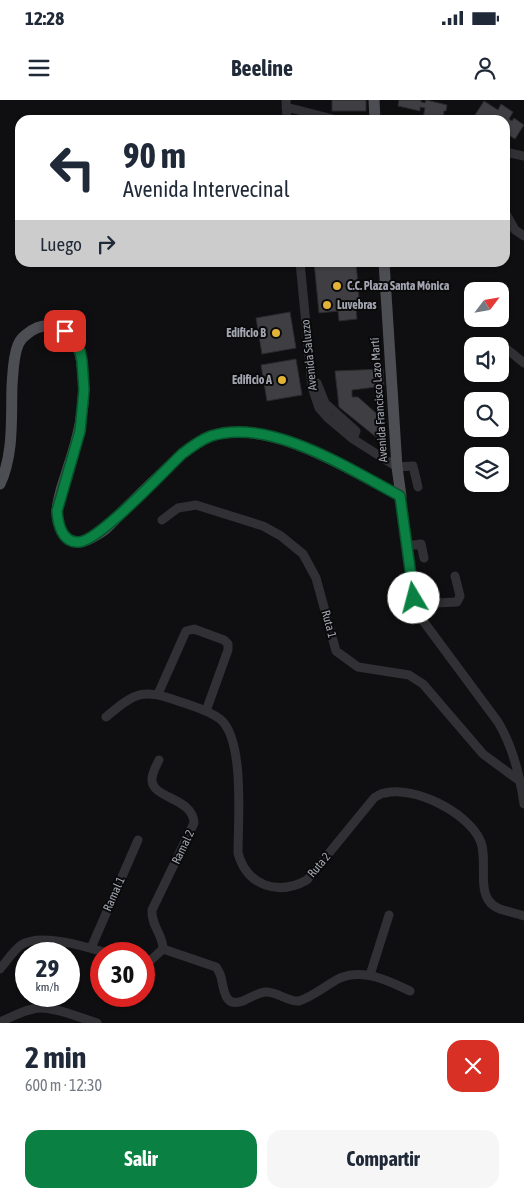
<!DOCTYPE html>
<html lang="es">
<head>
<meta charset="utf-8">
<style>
	body { margin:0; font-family:"Asap Condensed",sans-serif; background:#f6f6f7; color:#1f2937; height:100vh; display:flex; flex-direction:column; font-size:19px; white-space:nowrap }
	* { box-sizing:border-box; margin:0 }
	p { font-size:16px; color:#747a83 }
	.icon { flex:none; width:28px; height:28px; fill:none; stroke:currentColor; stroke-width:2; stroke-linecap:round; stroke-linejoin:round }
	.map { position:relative; height:923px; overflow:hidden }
	.sheet { display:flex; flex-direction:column; background:#fff; flex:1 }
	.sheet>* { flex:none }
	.hud { position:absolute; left:15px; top:15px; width:495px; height:152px; border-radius:15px; box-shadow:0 1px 4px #0004; background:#fff; color:#1f2937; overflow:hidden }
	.needle { width:32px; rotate:59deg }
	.fabs { position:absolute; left:464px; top:182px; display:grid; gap:10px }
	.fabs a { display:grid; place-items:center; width:45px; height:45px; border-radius:10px; background:#fff; box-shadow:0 1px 4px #0004; font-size:25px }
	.speed { position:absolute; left:15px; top:842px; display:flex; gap:10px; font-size:25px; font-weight:700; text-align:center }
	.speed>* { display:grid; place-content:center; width:65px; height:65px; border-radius:50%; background:#fff; box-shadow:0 1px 4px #0004; line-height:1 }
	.speed small { font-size:12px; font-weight:400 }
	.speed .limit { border:8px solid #d22; background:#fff; color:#111 }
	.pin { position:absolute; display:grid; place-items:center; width:42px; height:42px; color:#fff; margin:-21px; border-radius:10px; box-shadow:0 2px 8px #0006 }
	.me { position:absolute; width:55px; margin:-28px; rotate:352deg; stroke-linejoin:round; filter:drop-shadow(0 0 4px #0008) }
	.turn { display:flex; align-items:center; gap:18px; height:105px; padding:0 25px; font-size:22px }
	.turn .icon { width:65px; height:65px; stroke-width:2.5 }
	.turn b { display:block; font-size:35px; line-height:42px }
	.then { display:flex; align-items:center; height:48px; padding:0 25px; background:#0003; gap:10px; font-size:19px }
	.round { display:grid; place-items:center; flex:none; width:52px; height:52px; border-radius:15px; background:#f6f6f7 }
	.head { display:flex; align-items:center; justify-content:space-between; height:85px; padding:0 25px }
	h1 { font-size:30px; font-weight:700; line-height:38px }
	.button { display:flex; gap:10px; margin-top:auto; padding:10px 25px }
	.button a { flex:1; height:58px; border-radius:15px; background:#0b8043; color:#fff; font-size:20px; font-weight:700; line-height:58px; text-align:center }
	.button a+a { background:#f6f6f7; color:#1f2937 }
	.status { display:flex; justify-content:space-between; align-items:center; height:35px; padding:0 25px; background:#fff; direction:ltr }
	.status svg { height:14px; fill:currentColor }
	header { display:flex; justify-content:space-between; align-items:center; height:65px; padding:0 25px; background:#fff; font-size:22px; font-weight:700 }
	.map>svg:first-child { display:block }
</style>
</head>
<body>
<div class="status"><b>12:28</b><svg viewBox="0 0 49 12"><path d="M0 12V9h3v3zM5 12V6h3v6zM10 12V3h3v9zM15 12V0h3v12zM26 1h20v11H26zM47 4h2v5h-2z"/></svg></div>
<header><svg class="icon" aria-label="menu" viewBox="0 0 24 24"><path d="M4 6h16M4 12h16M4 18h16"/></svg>Beeline<svg class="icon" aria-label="person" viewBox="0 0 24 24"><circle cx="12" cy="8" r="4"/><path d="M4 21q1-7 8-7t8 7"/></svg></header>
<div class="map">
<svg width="524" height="923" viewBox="0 0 524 923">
	<rect width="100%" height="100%" fill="#0f0f11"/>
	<path fill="#3f3f43" stroke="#2a292c" d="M332 0H366V11H332Z
		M399 0H421V2L425 3 426 0 447 5 446 11H444L443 20H430L423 18 425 8 420 7V11L398 6Z
		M484 1 498 10 501 4 513 12 509 19 512 21 514 18 524 25 515 39 505 33V20H482L475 15Z
		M314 162H356L360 209H356L357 219 339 221 338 211 319 213Z
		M290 212 296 248 262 254 256 218Z
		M296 259 302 295 267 301 261 265Z
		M383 269 384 286 352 290V297H358L386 322 376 337 339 307 335 271Z"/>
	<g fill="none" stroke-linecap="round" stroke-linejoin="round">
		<path stroke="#313135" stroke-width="9" d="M286 0 287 20
			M286 7 337 20
			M505 52 524 56
			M505 112 515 130 524 136
			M300 162 312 287 319 308 328 318 353 339 397 367 413 366 418 387
			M508 250 524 263
			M317 283 325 303 356 331 353 339
			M401 396 414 499 421 518 498 622C513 647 520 676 524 704
			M162 420 178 408 196 405 263 426 281 436 303 454 316 478 336 551 358 567 409 575 423 584 483 654 521 682
			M407 446 421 444 424 458
			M416 504 457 502 460 496 455 476
			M158 594 186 531 194 529 224 540 228 544V550L206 611
			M106 617C135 593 141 588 178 601 192 606 208 610 220 619 245 639 238 722 238 753 247 786 278 796 307 780L374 698C377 696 381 693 385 693 415 686 467 712 480 740 488 757 478 786 489 801 497 812 513 811 524 816
			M159 660C156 666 152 673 152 679 151 699 193 697 194 723L152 810C151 826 163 834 163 849
			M91 848 138 740
			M144 861 151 860 163 849 216 867C218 870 220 873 221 877 224 889 224 908 243 901 250 898 257 893 265 892 277 891 287 902 299 901 314 896 326 885 340 878 364 868 389 881 410 891
			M0 869C6 862 13 851 21 845 41 832 87 847 110 854
			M370 875 389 815
			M0 922C12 917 27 908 41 908 59 908 80 918 97 923"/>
		<path stroke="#4d4e54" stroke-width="11" d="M374 0 375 20
			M384 162 397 367 401 396
			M0 384C14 354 11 318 12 286 13 273 13 257 18 245 20 240 23 237 27 234 43 221 61 224 73 240 81 250 82 262 83 275 86 308 78 338 68 368 64 382 57 398 57 412 57 425 64 443 79 442 86 442 97 435 103 431 112 424 119 415 127 407 145 389 163 372 182 354 191 347 200 340 211 336 270 317 349 370 401 396"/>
	</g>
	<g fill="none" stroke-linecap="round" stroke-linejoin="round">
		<g stroke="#07532c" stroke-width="12">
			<path id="route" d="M65 231 80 251 82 261 84 290 80 331 57 411C58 424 62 443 79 442 99 441 164 371 182 354 191 347 200 340 211 336 270 317 349 369 400 396L414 498"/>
		</g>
		<use href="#route" stroke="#0b8043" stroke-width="9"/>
	</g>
	<g fill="#e2b336" stroke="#0a0a0b" stroke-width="2">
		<circle cx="337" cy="186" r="5"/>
		<circle cx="327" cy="205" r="5"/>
		<circle cx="276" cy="233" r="5"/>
		<circle cx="282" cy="280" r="5"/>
	</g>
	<g text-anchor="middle" stroke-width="4" stroke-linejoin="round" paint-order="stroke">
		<g font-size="12" font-weight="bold" fill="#a2a5b0" stroke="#0a0a0b" text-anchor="start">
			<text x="347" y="190">C.C. Plaza Santa Mónica</text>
			<text x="337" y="209">Luvebras</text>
			<text x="266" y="237" text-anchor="end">Edificio B</text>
			<text x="272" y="284" text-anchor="end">Edificio A</text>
		</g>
		<g font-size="12" fill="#a2a5b0" stroke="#0a0a0b">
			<text transform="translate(309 255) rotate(-96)" y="4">Avenida Saluzzo</text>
			<text transform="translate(379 300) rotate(-94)" y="4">Avenida Francisco Lazo Martí</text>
			<text transform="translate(329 524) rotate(75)" y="4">Ruta 1</text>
			<text transform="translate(183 747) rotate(-64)" y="4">Ramal 2</text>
			<text transform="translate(319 765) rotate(-50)" y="4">Ruta 2</text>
			<text transform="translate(114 794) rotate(-66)" y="4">Ramal 1</text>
		</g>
	</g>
</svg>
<div class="fabs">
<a><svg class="needle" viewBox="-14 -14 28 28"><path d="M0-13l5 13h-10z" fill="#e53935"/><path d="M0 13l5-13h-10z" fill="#747a83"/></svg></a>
<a><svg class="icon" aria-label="sound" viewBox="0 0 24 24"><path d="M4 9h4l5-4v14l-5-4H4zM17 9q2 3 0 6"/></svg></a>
<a><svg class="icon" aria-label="search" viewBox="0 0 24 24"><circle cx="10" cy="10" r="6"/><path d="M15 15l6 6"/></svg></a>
<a><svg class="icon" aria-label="layers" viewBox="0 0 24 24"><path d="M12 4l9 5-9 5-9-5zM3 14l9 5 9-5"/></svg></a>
</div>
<div class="speed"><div>29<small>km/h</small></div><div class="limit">30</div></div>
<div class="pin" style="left:65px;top:231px;background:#d93025"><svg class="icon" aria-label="arrive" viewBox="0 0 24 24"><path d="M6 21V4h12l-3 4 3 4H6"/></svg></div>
<svg class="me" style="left:414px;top:498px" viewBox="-20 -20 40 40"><circle r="19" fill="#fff"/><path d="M0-13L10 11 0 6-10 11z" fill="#0b8043"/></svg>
<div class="hud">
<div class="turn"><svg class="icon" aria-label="left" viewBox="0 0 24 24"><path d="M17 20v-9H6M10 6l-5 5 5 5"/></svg><div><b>90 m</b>Avenida Intervecinal</div></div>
<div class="then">Luego<svg class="icon" aria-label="right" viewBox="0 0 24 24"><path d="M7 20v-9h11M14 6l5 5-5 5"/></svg></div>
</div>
</div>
<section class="sheet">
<div class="head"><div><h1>2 min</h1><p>600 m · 12:30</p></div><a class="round" style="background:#d93025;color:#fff"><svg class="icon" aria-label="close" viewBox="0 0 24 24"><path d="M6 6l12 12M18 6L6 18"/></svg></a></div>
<div class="button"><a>Salir</a><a>Compartir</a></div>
</section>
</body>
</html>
